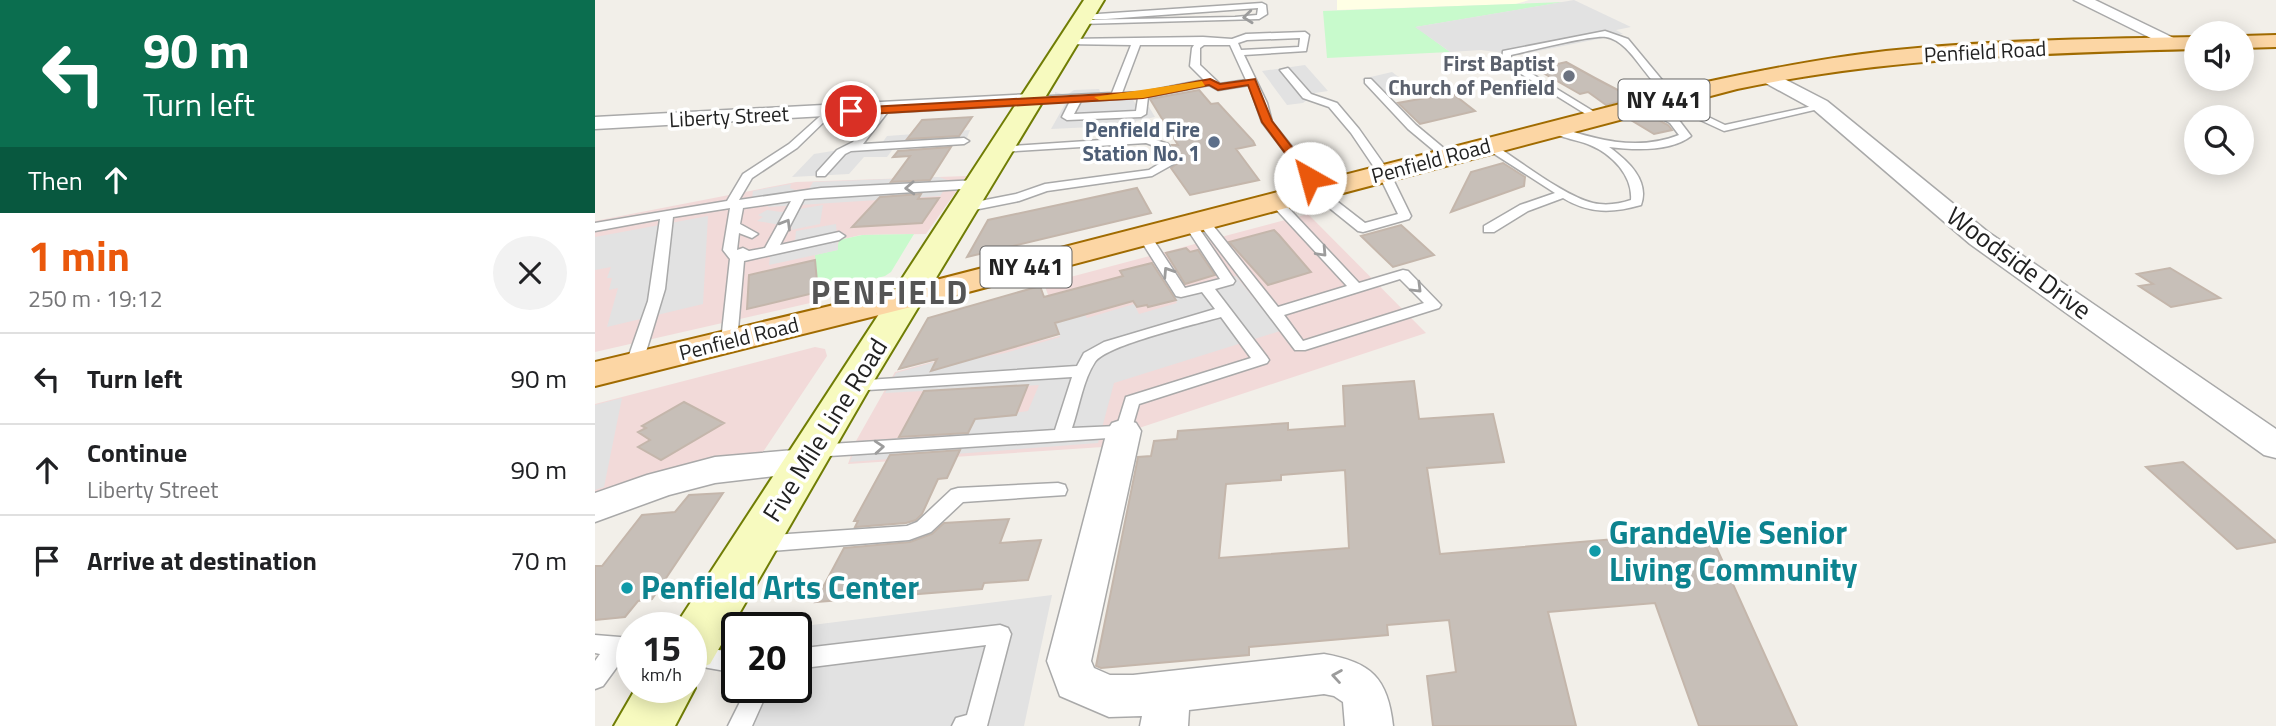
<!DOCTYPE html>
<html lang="en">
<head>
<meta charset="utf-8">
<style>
	body { margin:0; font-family:"Titillium Web",sans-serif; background:#f2f2f2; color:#202124; height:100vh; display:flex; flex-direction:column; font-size:26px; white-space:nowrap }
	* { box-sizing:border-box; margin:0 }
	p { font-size:23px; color:#757577 }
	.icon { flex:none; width:38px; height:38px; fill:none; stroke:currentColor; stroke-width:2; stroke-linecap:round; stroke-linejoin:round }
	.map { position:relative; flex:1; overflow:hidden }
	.sheet { display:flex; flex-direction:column; background:#fff; width:595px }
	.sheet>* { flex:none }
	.hud { background:#0b6e4f; color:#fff; overflow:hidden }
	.buttons { position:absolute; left:1589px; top:21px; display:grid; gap:14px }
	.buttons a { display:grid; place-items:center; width:70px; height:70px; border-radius:50%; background:#fff; box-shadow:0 4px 18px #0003; font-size:35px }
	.speed { position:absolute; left:21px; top:612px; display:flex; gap:14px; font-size:35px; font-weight:700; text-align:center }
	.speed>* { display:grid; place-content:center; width:91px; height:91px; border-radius:50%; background:#fff; box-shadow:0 4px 18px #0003; line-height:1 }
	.speed small { font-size:18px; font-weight:400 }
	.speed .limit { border:4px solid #111; border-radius:10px; background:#fff; color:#111 }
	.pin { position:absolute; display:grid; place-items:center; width:60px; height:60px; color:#fff; margin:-30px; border:4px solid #fff; border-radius:50%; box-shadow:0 2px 7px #0007 }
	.me { position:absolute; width:77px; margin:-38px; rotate:322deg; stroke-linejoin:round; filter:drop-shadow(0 0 5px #0008) }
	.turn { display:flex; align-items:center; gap:24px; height:147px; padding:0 28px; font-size:32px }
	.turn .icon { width:91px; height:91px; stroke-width:2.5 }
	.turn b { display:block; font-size:49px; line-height:60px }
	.then { display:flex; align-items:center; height:66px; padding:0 28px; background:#0003; gap:14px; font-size:26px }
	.round { display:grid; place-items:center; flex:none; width:74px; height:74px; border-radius:37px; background:#f2f2f2 }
	.overview { display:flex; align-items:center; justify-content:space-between; height:119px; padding:0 28px }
	h1 { font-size:42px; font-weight:700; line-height:52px; color:#ea580c }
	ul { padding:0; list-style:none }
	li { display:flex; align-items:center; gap:21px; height:91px; padding:0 28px; border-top:2px solid #e0e0e0 }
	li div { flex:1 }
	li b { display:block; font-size:26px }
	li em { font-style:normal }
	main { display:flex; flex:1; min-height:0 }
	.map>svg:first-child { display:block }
</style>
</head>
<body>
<main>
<section class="sheet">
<div class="hud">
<div class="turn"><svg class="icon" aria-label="left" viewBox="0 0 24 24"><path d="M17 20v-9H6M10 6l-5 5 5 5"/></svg><div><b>90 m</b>Turn left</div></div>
<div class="then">Then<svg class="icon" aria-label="ahead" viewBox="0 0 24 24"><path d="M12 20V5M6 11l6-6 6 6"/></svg></div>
</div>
<div class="overview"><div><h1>1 min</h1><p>250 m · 19:12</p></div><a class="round"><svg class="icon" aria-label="close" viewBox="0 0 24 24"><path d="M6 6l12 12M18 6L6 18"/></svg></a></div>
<ul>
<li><svg class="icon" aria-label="left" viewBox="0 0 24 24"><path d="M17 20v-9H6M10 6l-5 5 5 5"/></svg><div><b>Turn left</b></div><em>90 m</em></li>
<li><svg class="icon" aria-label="ahead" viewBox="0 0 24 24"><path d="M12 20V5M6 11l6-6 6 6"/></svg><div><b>Continue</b><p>Liberty Street</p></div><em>90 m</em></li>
<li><svg class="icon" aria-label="arrive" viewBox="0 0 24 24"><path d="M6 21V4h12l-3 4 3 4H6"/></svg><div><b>Arrive at destination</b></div><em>70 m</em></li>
</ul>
</section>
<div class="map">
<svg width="1681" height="726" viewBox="0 0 1681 726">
	<rect width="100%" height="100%" fill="#f2efe9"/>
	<path fill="#f2dad9" d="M372 176 331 234 266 235 244 240 243 250 221 255 224 301 0 352V221L201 182Z
		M713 214 831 333 544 428 538 445 253 464 261 441 300 372 377 351 380 357 468 335 449 284Z
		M220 347 230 349 232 356 166 455 0 498V404Z"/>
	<path fill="#ffffe5" d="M742 0H934L921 4 742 10Z"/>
	<path fill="#c8facc" d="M969 2 821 27 855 52 732 58 728 11Z
		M319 234 296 272 290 276 223 293 220 255 242 250 244 240 267 235Z"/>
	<path fill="#e2e2e2" d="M979 0 1036 27 1021 30 1028 34 923 55 886 50 855 52 820 27Z
		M710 65 733 91 720 93 708 103 692 105 667 71Z
		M797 72 821 90 783 97 767 79Z
		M504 89 506 94 533 92 542 106 554 107 560 117 541 121 539 125 456 129 470 104H460V92L472 95 479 90Z
		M375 130 369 145 298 149 292 157H269L254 174 197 177 219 154 287 143 292 136Z
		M344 177 355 181 345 196 173 207 174 195 157 198 158 191 196 184 195 188 200 190 214 189 218 182Z
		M228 205 225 224 196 230 197 227 162 221 168 217 163 215 172 210 186 212Z
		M113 216 108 304 12 327 23 288 14 290 17 278H12L16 267 0 270V237Z
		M241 224 243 250 174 265 175 256 199 251 201 231Z
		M641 276 685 331 519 383 503 443 255 462 263 441 356 435 374 432 380 419 433 411 444 385 290 393 301 373 375 352 378 359 410 353 465 337 459 321 489 312 492 318 539 304 544 314 582 303 578 294Z
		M27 398 9 487 0 490V405Z
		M457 595 429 726H134L144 706 148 688H201V628H193Z"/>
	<path fill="#c7bfb8" stroke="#c4b6ab" stroke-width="2" fill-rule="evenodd" d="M971 62 1000 78 1038 98 1011 105 993 92 985 94 941 69Z
		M604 90 616 104 623 103 658 141 660 145 641 149 664 180 595 195 576 168 587 160 577 145H583L555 99Z
		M857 93 880 111 825 124 803 103Z
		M1054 115 1073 125 1077 130 1059 134 1036 120Z
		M377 117 364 136 312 139 327 120Z
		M356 147 335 180 296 182 315 156 298 157 303 151Z
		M908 163 930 177 929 186 856 212 876 172Z
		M542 188 556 213 372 257 393 220Z
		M326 194 323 199 344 198 327 223 257 227 285 197Z
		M806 225 839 255 798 267 766 236Z
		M679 230 684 235 716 272 673 285 634 242Z
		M591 248 595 252 603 250 620 275 590 284 571 253Z
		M220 260 223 292 152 309 154 275Z
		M557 263 581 300 553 307 552 305 542 307 538 301 460 323 464 334 336 371 342 359 304 369 333 318 445 286 449 297 528 276 525 271Z
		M1575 268 1625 298 1576 307 1544 286 1558 284 1542 274Z
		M819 381 824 419 898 414 909 462 832 468 845 554 1114 531 1202 726H1104L1060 603 953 612 981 726H838L832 676 861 672 854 620 792 625 793 635 654 647V655L506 668 501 666 543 457 556 456 559 441 582 439 583 431 693 423V430L750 426 748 386ZM750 470 754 548 624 558 631 484 686 480V475Z
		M433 385 421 415 380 419 373 433 304 437 329 391Z
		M89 402 129 423 66 460 43 447 55 440 43 432 51 428 47 426Z
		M365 450 352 478 343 479 327 514 321 520 311 523 260 527 263 521H259L295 455Z
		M1588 462 1681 541V542L1642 549 1551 467Z
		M128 493 57 599 43 601 30 617 0 620V566H7L47 515 80 512 94 495Z
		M414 519 405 543 446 540 433 580 389 583 387 589 220 602 249 548 315 542 337 534 349 523Z"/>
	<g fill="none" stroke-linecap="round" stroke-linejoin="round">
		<g stroke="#a9a9a9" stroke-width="3">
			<path id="service" d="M667 3 671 5 672 14 664 19 485 24 481 22 485 20 640 17 662 15 663 8 511 19H488L484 17 488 15Z
				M1010 31 1033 39 1067 80 1089 94V98C1056 101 1042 42 1011 37 996 35 934 51 916 55V61L1006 116V120L1002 121 907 62 908 51Z
				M710 32 714 35 711 51 649 55 672 103 677 122 729 187 730 192 770 223 803 214 783 173 756 133 734 107 708 98 685 70 693 68 716 94 742 103 764 129 795 173 816 216 814 219 768 232 763 231 717 194 715 191 717 188 667 122 654 85 623 90 614 85 553 97 551 114 546 117 472 120 467 117 475 101 436 103 431 100 436 97 517 93 536 45 469 44 468 42 472 39 608 37 637 39 651 34ZM705 38 704 47 646 50 643 43 652 40ZM545 45H599L597 48 595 66 609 80 548 92 527 93ZM609 45H635L651 80 625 84 605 65V48ZM543 98 541 111 479 114 486 101Z
				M770 79H776L821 125 857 155V159H849L813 129 770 83Z
				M1066 98H1074L1130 125 1227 104 1232 107 1129 131 1066 102Z
				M1049 102 1083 119 1096 136C1076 152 1039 150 1014 147 1032 160 1055 180 1046 205 1018 213 994 214 968 198L933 211 899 232H889V226L925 205 960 193 890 148V144H898C925 161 969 196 998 203 1011 206 1024 204 1036 200 1038 176 1017 154 995 145 981 139 966 139 954 129L959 126C1000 139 1041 152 1084 135L1075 123 1045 107V103Z
				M290 106 295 109 268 144 369 138 374 141 369 144 256 151 250 154 230 176H222V172L242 150 258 142 286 107Z
				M232 110 236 111V115L202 148 157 178 144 200 226 188 383 180 389 184 383 188 209 199 185 245 244 232 250 236 244 240 149 261 142 341 134 346 126 341 135 259 128 250 135 208 78 217 70 289 47 365 45 368H33L31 365 33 358 53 301 65 219 0 231V223L132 201 148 174 194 144ZM196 201 170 248 154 251 148 248 142 250 144 233 157 238 163 234 145 224 148 208Z
				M552 137 573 144 584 160 582 162 557 176 452 191 424 201 369 212 363 208 365 205 421 194 450 184 554 170 572 159 565 148 551 143 406 152 402 151V147Z
				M681 198 685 199 764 283 808 270 813 271 846 305 844 308 710 350H700L602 221 604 218H612L683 307 752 286 677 205 675 202ZM805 279 829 303 708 341 689 315Z
				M595 220 599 221 640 281 638 284 620 289 672 357 674 360 672 363 544 404 535 435 529 437 219 457 213 455 210 451 213 447 219 445 460 430 477 377 257 391 249 386 257 381 482 366 489 353 509 342 620 309 607 292 586 297 581 296 543 236 549 232 554 233 590 288 625 279 589 224ZM626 317 656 358 531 397 522 426 477 428C484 408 488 380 500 362 511 345 602 324 626 317Z
				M463 483 470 485 472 490 470 495 368 502 336 532 314 540 165 552 158 549 155 544 158 539 165 536 312 526 322 522 356 490 363 488Z
				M405 625 413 628 416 634 392 726H357L361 718 372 715 391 645 201 669V649Z
				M0 635 37 638V656H30L8 686 0 689V661L5 654 0 653Z
				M99 646 142 653V673L96 665V647Z
				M152 688H174L157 726H133Z"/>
		</g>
		<g stroke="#a9a9a9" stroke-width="3">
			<path id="minor" d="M1479 0H1500L1591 44 1588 48H1576Z
				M1172 70 1232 101 1393 232 1681 429V458L1669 455 1375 244 1218 109 1165 80 1163 76 1165 72Z
				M436 94 443 96 446 100 443 104 0 129V117Z
				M529 419 541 423 546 431 496 661 499 668 515 675H538L729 654C776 662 793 678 798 726H750L748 702 739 696 729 694 594 710 593 726H545L547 716 514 717 465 696 452 661 512 431 517 423Z
				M210 449 223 453 228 462 223 471 120 483 74 495 0 522V493L52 475 120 457Z"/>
		</g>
		<g stroke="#707d05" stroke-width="4">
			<path id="secondary" d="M489 0H509L275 387 115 664 96 671V628H79Z
				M96 680 100 688 80 726H19L41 688H96Z"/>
		</g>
		<g stroke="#a06b00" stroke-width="4">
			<path id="primary" d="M1681 35V47L1647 48V36Z
				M1601 37V49C1447 53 1294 57 1142 89L324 305 0 386V362L306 289 1107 83C1168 70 1229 58 1291 51 1394 40 1498 39 1601 37Z"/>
		</g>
		<use href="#service" fill="#fff" fill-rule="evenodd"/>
		<use href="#minor" fill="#fff" fill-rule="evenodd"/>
		<use href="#secondary" fill="#f7fabf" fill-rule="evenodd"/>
		<use href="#primary" fill="#fcd6a4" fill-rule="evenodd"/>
	</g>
	<defs><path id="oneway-chevron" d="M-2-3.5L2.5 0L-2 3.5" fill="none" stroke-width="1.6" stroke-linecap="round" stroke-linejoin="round" transform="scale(1.75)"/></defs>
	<g stroke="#9c9c9c">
		<use href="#oneway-chevron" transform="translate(653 17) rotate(174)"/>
		<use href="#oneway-chevron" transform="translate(315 188) rotate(177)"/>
		<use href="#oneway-chevron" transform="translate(191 224) rotate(-59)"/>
		<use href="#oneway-chevron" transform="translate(727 252) rotate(47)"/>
		<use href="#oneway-chevron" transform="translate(573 272) rotate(-123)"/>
		<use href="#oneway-chevron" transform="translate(822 288) rotate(45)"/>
		<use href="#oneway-chevron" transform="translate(284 447) rotate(-4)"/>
		<use href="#oneway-chevron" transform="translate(742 676) rotate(-171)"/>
	</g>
	<path fill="#ea580c" stroke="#983908" stroke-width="2" d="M615 79 625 84 660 79 677 121 719 176V181H711L667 122 653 85 623 90 614 85 548 98 256 115 251 111 256 108 548 92Z"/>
	<path fill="#f59e0b" d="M607 81 610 86 548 98 504 100 499 97Z"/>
	<circle fill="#6b7280" stroke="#fff" stroke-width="2.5" cx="974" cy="76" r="7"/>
	<circle fill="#5c6f8a" stroke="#fff" stroke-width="2.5" cx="619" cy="142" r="7"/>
	<g fill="#0f9aa8" stroke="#fff" stroke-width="2.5">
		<circle cx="1000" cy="551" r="7"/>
		<circle cx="32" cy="588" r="7"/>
	</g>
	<g text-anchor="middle" stroke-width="7" stroke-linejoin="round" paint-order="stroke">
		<g font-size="21" fill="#222" stroke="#fff">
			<text transform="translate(1390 52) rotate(-3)" y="7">Penfield Road</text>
			<text transform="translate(134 117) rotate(-3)" y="7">Liberty Street</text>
			<text transform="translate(836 161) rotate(-15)" y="7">Penfield Road</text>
			<text transform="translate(144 339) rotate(-14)" y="7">Penfield Road</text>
		</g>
		<g font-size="21" font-weight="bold" fill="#5b616d" stroke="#fff" text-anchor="end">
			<text x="960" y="71">First Baptist<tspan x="960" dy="24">Church of Penfield</tspan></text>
		</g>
		<g font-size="21" font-weight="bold" fill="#4e5e75" stroke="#fff" text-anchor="end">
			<text x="605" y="137">Penfield Fire<tspan x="605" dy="24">Station No. 1</tspan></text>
		</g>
		<g fill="#fff" stroke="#646464" stroke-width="2">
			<rect x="1023.5" y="79.5" width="91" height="41" rx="5"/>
			<rect x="385.5" y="246.5" width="91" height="41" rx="5"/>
		</g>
		<g font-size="24" font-weight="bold" fill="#222">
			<text x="1069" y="108">NY 441</text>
			<text x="431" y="275">NY 441</text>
		</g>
		<g font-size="26" fill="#222" stroke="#fff">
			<text transform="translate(1424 263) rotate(36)" y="9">Woodside Drive</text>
			<text transform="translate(230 430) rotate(-58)" y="9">Five Mile Line Road</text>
		</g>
		<g font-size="32" font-weight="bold" fill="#0d838f" stroke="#fff" text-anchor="start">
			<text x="1014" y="544">GrandeVie Senior<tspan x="1014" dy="37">Living Community</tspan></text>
			<text x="46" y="599">Penfield Arts Center</text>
		</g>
		<g font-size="33" font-weight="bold" letter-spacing="2" fill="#555" stroke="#fff">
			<text x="295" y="304">PENFIELD</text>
		</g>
	</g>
</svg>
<div class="buttons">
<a><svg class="icon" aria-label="sound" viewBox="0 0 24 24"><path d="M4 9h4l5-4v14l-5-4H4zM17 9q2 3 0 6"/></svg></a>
<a><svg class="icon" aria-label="search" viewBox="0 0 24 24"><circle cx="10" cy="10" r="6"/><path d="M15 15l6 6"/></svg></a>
</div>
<div class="speed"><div>15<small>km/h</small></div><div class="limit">20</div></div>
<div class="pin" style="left:256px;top:111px;background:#d93025"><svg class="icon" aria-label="arrive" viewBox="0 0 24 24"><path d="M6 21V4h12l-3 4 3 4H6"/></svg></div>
<svg class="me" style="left:715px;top:178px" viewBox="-20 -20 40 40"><circle r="19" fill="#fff"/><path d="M0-13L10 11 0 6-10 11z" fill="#ea580c"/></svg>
</div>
</main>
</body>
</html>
